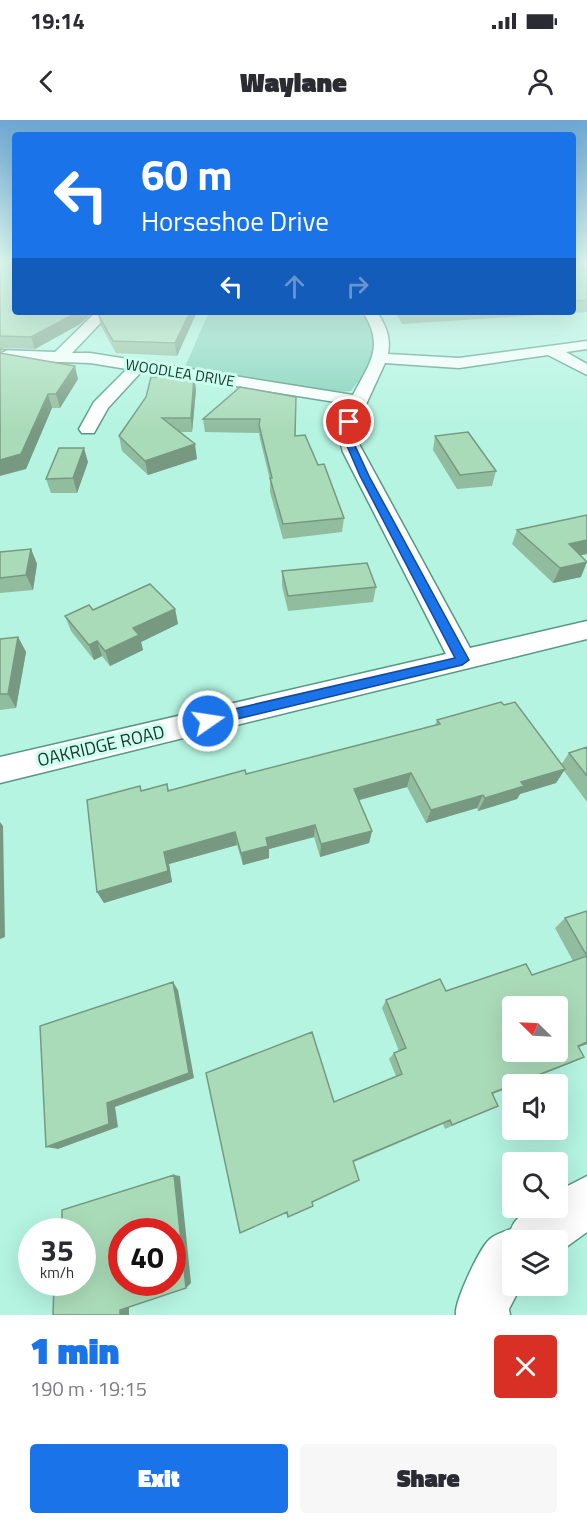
<!DOCTYPE html>
<html lang="en">
<head>
<meta charset="utf-8">
<style>
	body { margin:0; font-family:"Titillium Web",sans-serif; background:#f7f7f7; color:#2b2b33; height:100vh; display:flex; flex-direction:column; font-size:22px; white-space:nowrap }
	* { box-sizing:border-box; margin:0 }
	p { font-size:20px; color:#7c7c81 }
	.icon { flex:none; width:33px; height:33px; fill:none; stroke:currentColor; stroke-width:2; stroke-linecap:round; stroke-linejoin:round }
	.map { position:relative; height:1195px; overflow:hidden }
	.side { display:flex; flex-direction:column; background:#fff; flex:1 }
	.side>* { flex:none }
	.top-card { position:absolute; left:12px; top:12px; width:564px; height:183px; border-radius:6px; box-shadow:0 6px 24px #0002; background:#1a73e8; color:#fff; overflow:hidden }
	.needle { width:39px; rotate:294deg }
	.controls { position:absolute; left:502px; top:876px; display:grid; gap:12px }
	.controls a { display:grid; place-items:center; width:66px; height:66px; border-radius:6px; background:#fff; box-shadow:0 6px 24px #0002; font-size:30px }
	.speed { position:absolute; left:18px; top:1098px; display:flex; gap:12px; font-size:30px; font-weight:700; text-align:center }
	.speed>* { display:grid; place-content:center; width:78px; height:78px; border-radius:50%; background:#fff; box-shadow:0 6px 24px #0002; line-height:1 }
	.speed small { font-size:15px; font-weight:400 }
	.speed .limit { border:9px solid #d22; background:#fff; color:#111 }
	.pin { position:absolute; display:grid; place-items:center; width:51px; height:51px; color:#fff; margin:-26px; border:3px solid #fff; border-radius:50%; box-shadow:0 2px 6px #0007 }
	.me { position:absolute; width:66px; margin:-33px; rotate:77deg; stroke-linejoin:round; filter:drop-shadow(0 0 4px #0008) }
	.turn { display:flex; align-items:center; gap:21px; height:126px; padding:0 30px; font-size:27px }
	.turn .icon { width:78px; height:78px; stroke-width:2.5 }
	.turn b { display:block; font-size:42px; line-height:51px }
	.lanes { display:flex; align-items:center; height:57px; padding:0 30px; background:#0003; justify-content:center; gap:30px; direction:ltr }
	.lanes .off { opacity:.35 }
	.round { display:grid; place-items:center; flex:none; width:63px; height:63px; border-radius:6px; background:#f7f7f7 }
	.headline { display:flex; align-items:center; justify-content:space-between; height:102px; padding:0 30px }
	h1 { font-size:36px; font-weight:800; line-height:45px; color:#1a73e8 }
	.primary-button { display:flex; gap:12px; margin-top:auto; padding:12px 30px }
	.primary-button a { flex:1; height:69px; border-radius:6px; background:#1a73e8; color:#fff; font-size:24px; font-weight:800; line-height:69px; text-align:center }
	.primary-button a+a { background:#f7f7f7; color:#2b2b33 }
	.status { display:flex; justify-content:space-between; align-items:center; height:42px; padding:0 30px; background:#fff; direction:ltr }
	.status svg { height:16px; fill:currentColor }
	header { display:flex; justify-content:space-between; align-items:center; height:78px; padding:0 30px; background:#fff; font-size:27px; font-weight:800 }
	.map>svg:first-child { display:block }
</style>
</head>
<body>
<div class="status"><b>19:14</b><svg viewBox="0 0 49 12"><path d="M0 12V9h3v3zM5 12V6h3v6zM10 12V3h3v9zM15 12V0h3v12zM26 1h20v11H26zM47 4h2v5h-2z"/></svg></div>
<header><svg class="icon" aria-label="back" viewBox="0 0 24 24"><path d="M15 5l-7 7 7 7"/></svg>Waylane<svg class="icon" aria-label="person" viewBox="0 0 24 24"><circle cx="12" cy="8" r="4"/><path d="M4 21q1-7 8-7t8 7"/></svg></header>
<div class="map">
<svg width="587" height="1195" viewBox="0 0 587 1195">
	<rect width="100%" height="100%" fill="#b4f4e0"/>
	<path fill="#85d1bb" d="M209 192H362C375 204 377 226 371 243 368 252 357 262 351 271L336 272 184 249Z"/>
	<g fill="none" stroke-linecap="round" stroke-linejoin="round">
		<g stroke="#589685" stroke-width="3">
			<path id="minor" d="M96 192H111L72 233H90L353 275C370 242 385 227 363 192H377C386 206 391 217 388 234L459 238 587 221V229L566 232 587 244V255L548 235 459 248 385 243 358 302 359 324 470 528 587 501V519L0 663V637L446 534 343 332C337 315 340 301 348 284L142 251 108 288 94 313H82L79 309 94 282 127 249 90 243 0 240V230L55 232Z
				M587 1056V1112L558 1133V1120H513V1166H521L509 1189 510 1195H456C454 1182 480 1127 490 1119 495 1114 504 1112 511 1109 519 1089 539 1088 558 1088V1071Z"/>
		</g>
		<use href="#minor" fill="#fff" fill-rule="evenodd"/>
	</g>
	<path fill="#92bc9e" d="M0 142 15 192H94L80 204 35 229 0 228Z
		M573 142H587V192L402 204 395 192H573Z
		M100 192H197L177 236 116 233 101 206 98 194Z
		M7 234 78 259 60 288H52L26 349Z
		M194 257 196 270 192 312H179L197 339 148 355 122 331 119 316Z
		M240 267 295 316 318 345 344 398 342 412 283 419 270 372V360L260 319 259 313 205 312 203 299Z
		M435 316 496 351 492 366 457 369 433 330Z
		M88 342 77 373H51L46 359Z
		M587 395V434L580 435 581 457 553 463 512 424 517 410Z
		M31 429 37 444 33 470 0 473V432Z
		M282 451 376 467 373 482 288 491 282 466Z
		M175 489 178 504 141 522 143 530 110 546 102 536 94 540 71 511 65 496 93 490Z
		M18 517 26 532 16 588 0 590V519Z
		M437 600 561 645 569 633 587 627V682L564 651 556 663 520 674 517 679 478 691 477 688 426 703 407 667 359 680 372 711 369 723 320 737 314 717 269 729V738L243 745 237 725 169 744 172 762 104 783 97 772 142 671 167 664 169 670 246 654 435 605Z
		M587 791V924L578 927 584 937 571 943 493 974 498 986 445 1009 443 1004 354 1042 312 1082 288 1097 396 956 389 939 394 933 399 931 382 888 386 880 446 871 532 855 573 841 555 808 565 798Z"/>
	<path fill="#779981" d="M0 142H13L15 147 0 149Z
		M78 192H94L80 204 35 229 31 217Z
		M190 192H197L177 236 175 223Z
		M75 246 78 259 60 288 56 274Z
		M194 257 196 270 192 312 191 298Z
		M48 274 52 288 26 349 0 356V340Z
		M195 324 197 339 148 355 145 341Z
		M84 328 88 342 77 373 73 358Z
		M587 420V434L563 439 569 424Z
		M31 429 37 444 33 470 26 455Z
		M587 442 581 457 553 463 560 448Z
		M175 489 178 504 141 522 143 530 110 546 105 531 133 508Z
		M18 517 26 532 16 588 8 574Z
		M97 521 102 536 94 540 89 525Z
		M565 649 556 663 520 674 517 679 478 691 485 678 521 662Z
		M411 653 407 667 352 682 354 669Z
		M483 675 477 688 426 703 431 690Z
		M0 702 3 706 5 817 0 819Z
		M315 705 314 717 269 729V738L243 745 241 733 266 718Z
		M372 711 369 723 320 737 321 724Z
		M235 712 237 725 169 744 172 762 104 783 97 772 164 732Z
		M173 862 178 870 194 958 115 987 118 1007 58 1029 46 1027 107 983Z
		M587 922V924L565 932 578 926Z
		M584 937 571 943 516 964H513Z
		M513 965V966L483 977 492 973Z
		M174 1055 180 1056 191 1163 186 1168Z
		M129 1184V1195H120V1190Z"/>
	<path fill="#aadbb8" stroke="#779981" stroke-width="1.5" fill-rule="evenodd" d="M13 142H15V192H78L31 217 0 216V149L14 144Z
		M573 142H587V180L573 181Z
		M100 192H190L175 223 113 221 98 194Z
		M0 229 6 230 0 233 75 246 56 274H48L21 334 0 340Z
		M151 257H194L191 298H162L195 324 145 341 119 316 146 277Z
		M240 267 296 277 295 316 305 315 318 345 324 344 344 398 283 404 270 358H272L259 305 260 299H203Z
		M468 312 496 351 460 355 435 316Z
		M59 328H84L73 358 46 359Z
		M587 395V420L569 424 587 442 560 448 517 410Z
		M31 429 26 455 0 458V432Z
		M367 443 376 467 288 476 282 451Z
		M150 464 175 489 133 508 139 515 105 531 97 521 89 525 65 496 89 485 93 490Z
		M18 517 8 574H0V519Z
		M501 582 504 585 515 582 565 649 521 662 524 666 485 678 483 675 431 690 411 653 354 669 372 711 321 724 315 705 266 718 268 726 241 733 235 712 164 732 168 751 97 772 87 680 140 666 141 671 167 664 168 671 245 650 246 654 440 604 437 600Z
		M587 627V656L569 633Z
		M587 791V836L565 798Z
		M587 836V922L578 926 584 937 492 973 498 986 452 1005 450 1000 353 1041 359 1060 312 1082 313 1086 288 1097 287 1092 240 1113 206 953 312 912 334 982 402 954 394 933 406 928 386 880 440 859 446 871 526 844 532 855ZM513 886H558V932H513Z
		M173 862 189 953 107 983 109 1004 46 1027 40 906Z
		M174 1055 186 1168 120 1190V1195H53L54 1163 82 1162V1112H62V1090ZM122 1112H172V1162H122Z"/>
	<linearGradient id="sky" x2="0" y2="1"><stop stop-color="#6da8d4"/><stop offset="0.46" stop-color="#ddfaf1"/><stop offset="1" stop-color="#ddfaf1" stop-opacity="0"/></linearGradient>
	<rect width="587" height="310" fill="url(#sky)"/>
	<path fill="#1a73e8" stroke="#114b97" stroke-width="1.5" d="M349 300 353 302 352 319 369 356 469 540 462 545 208 606 203 605 201 601 208 595 455 538 360 356 344 319 345 302Z"/>
	<g text-anchor="middle" stroke-width="6" stroke-linejoin="round" paint-order="stroke">
		<g font-size="15" fill="#1a342d" stroke="#cbffee">
			<text transform="translate(180 253) rotate(9)" y="5">WOODLEA DRIVE</text>
		</g>
		<g font-size="18" fill="#1a342d" stroke="#cbffee">
			<text transform="translate(101 626) rotate(-13)" y="6">OAKRIDGE ROAD</text>
		</g>
	</g>
</svg>
<div class="controls">
<a><svg class="needle" viewBox="-14 -14 28 28"><path d="M0-13l5 13h-10z" fill="#e53935"/><path d="M0 13l5-13h-10z" fill="#7c7c81"/></svg></a>
<a><svg class="icon" aria-label="sound" viewBox="0 0 24 24"><path d="M4 9h4l5-4v14l-5-4H4zM17 9q2 3 0 6"/></svg></a>
<a><svg class="icon" aria-label="search" viewBox="0 0 24 24"><circle cx="10" cy="10" r="6"/><path d="M15 15l6 6"/></svg></a>
<a><svg class="icon" aria-label="layers" viewBox="0 0 24 24"><path d="M12 4l9 5-9 5-9-5zM3 14l9 5 9-5"/></svg></a>
</div>
<div class="speed"><div>35<small>km/h</small></div><div class="limit">40</div></div>
<div class="pin" style="left:349px;top:302px;background:#d93025"><svg class="icon" aria-label="arrive" viewBox="0 0 24 24"><path d="M6 21V4h12l-3 4 3 4H6"/></svg></div>
<svg class="me" style="left:208px;top:601px" viewBox="-20 -20 40 40"><circle r="17" fill="#1a73e8" stroke="#fff" stroke-width="3"/><path d="M0-11L8 9 0 5-8 9z" fill="#fff"/></svg>
<div class="top-card">
<div class="turn"><svg class="icon" aria-label="left" viewBox="0 0 24 24"><path d="M17 20v-9H6M10 6l-5 5 5 5"/></svg><div><b>60 m</b>Horseshoe Drive</div></div>
<div class="lanes"><svg class="icon" aria-label="left" viewBox="0 0 24 24"><path d="M17 20v-9H6M10 6l-5 5 5 5"/></svg><svg class="icon off" aria-label="ahead" viewBox="0 0 24 24"><path d="M12 20V5M6 11l6-6 6 6"/></svg><svg class="icon off" aria-label="right" viewBox="0 0 24 24"><path d="M7 20v-9h11M14 6l5 5-5 5"/></svg></div>
</div>
</div>
<section class="side">
<div class="headline"><div><h1>1 min</h1><p>190 m · 19:15</p></div><a class="round" style="background:#d93025;color:#fff"><svg class="icon" aria-label="close" viewBox="0 0 24 24"><path d="M6 6l12 12M18 6L6 18"/></svg></a></div>
<div class="primary-button"><a>Exit</a><a>Share</a></div>
</section>
</body>
</html>
